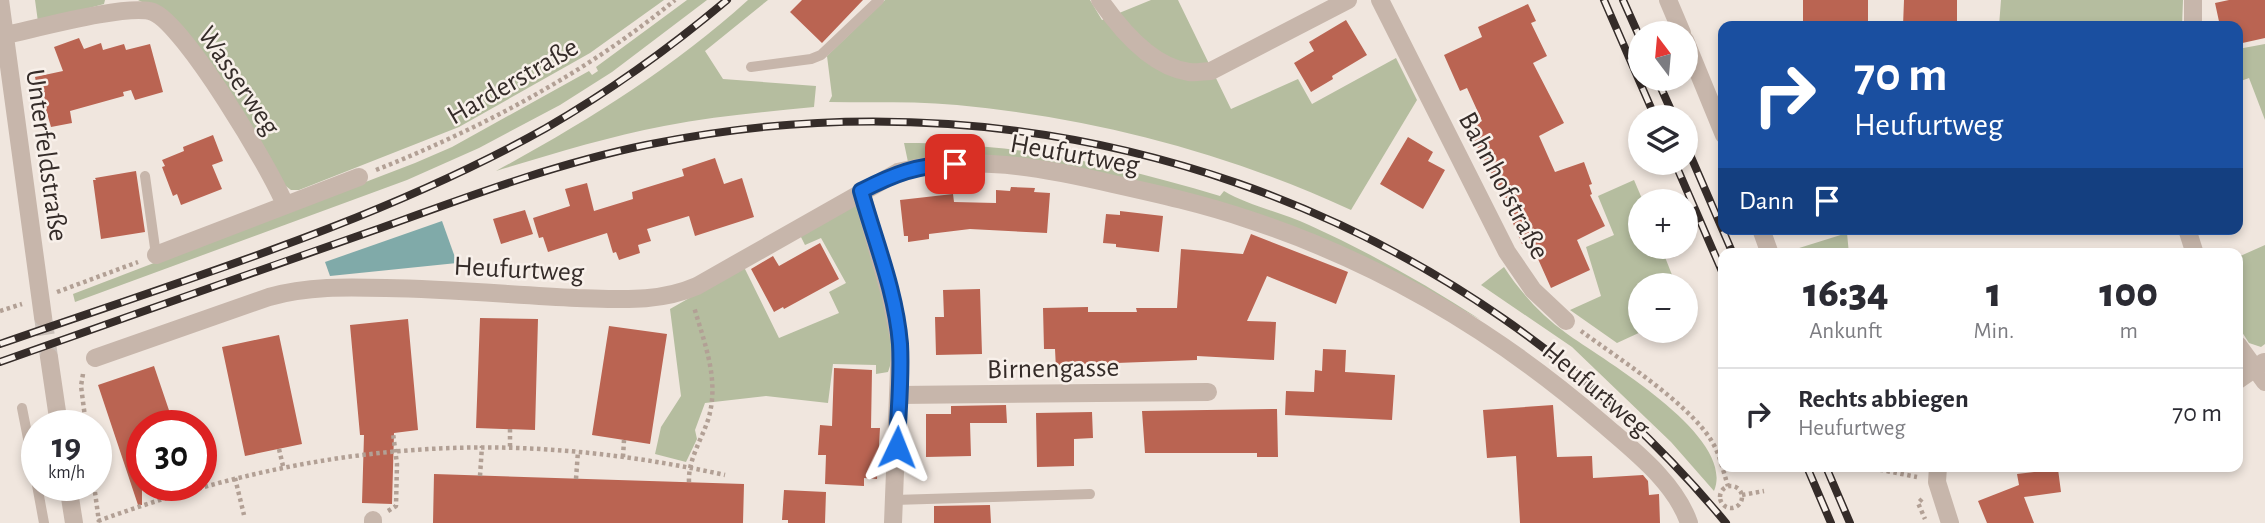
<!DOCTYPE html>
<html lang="de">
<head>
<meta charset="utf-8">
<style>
	body { margin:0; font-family:"Alegreya Sans",sans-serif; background:#f7f7f7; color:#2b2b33; height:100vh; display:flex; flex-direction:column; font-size:26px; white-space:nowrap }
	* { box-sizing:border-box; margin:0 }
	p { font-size:23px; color:#7c7c81 }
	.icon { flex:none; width:38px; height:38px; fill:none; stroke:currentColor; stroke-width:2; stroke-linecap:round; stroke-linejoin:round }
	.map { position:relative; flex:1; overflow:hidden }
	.details { position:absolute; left:1718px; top:248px; width:525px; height:224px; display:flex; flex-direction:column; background:#fff; border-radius:14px; box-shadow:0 4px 10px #0003 }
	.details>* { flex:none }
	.top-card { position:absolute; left:1718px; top:21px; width:525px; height:214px; border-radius:14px; box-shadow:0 4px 10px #0003; background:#1a4fa0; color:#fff; overflow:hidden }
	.needle { width:46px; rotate:344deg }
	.buttons { position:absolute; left:1628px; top:21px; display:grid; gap:14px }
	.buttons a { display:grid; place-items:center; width:70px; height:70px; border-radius:50%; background:#fff; box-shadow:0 4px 10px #0003; font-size:35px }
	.speed { position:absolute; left:21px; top:410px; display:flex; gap:14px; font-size:35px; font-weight:700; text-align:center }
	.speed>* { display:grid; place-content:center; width:91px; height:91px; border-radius:50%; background:#fff; box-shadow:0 4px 10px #0003; line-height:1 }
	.speed small { font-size:18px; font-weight:400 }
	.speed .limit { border:10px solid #d22; background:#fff; color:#111 }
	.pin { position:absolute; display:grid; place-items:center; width:60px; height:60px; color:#fff; margin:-30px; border-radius:14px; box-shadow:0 4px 10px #0006 }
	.me { position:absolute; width:77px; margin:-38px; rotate:2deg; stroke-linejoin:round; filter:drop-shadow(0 0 5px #0008) }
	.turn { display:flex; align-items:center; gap:24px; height:147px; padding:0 21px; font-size:32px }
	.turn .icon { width:91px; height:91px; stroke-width:2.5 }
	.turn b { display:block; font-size:49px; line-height:60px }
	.then { display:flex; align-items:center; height:66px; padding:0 21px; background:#0003; gap:14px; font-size:26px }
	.eta { display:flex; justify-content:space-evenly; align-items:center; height:119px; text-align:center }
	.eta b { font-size:42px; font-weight:800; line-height:49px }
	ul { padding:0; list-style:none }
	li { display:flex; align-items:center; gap:21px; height:91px; padding:0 21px; border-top:2px solid #e1e1e2 }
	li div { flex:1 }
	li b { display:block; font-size:26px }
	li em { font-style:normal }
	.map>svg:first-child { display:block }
</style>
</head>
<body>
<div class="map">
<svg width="2265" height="523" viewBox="0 0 2265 523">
	<rect width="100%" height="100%" fill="#f0e6de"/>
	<path fill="#b5bd9f" d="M35 0H105L104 4 38 22Z
		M138 0H664L590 53 459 127 299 190H291L283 184 152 7Z
		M687 0H707L612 72 560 105 479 148 407 180 75 302 73 294 415 163 452 147 589 71 592 75 598 71 596 67Z
		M748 0H768L705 51 723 79 816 86 814 107C764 112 714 116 664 126 607 137 552 154 496 171 586 122 672 69 748 0Z
		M885 0H1090L1102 20 1151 0H1178L1231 109 1298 79 1312 104 1396 58 1417 100 1351 210C1225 152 1094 118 957 105 914 101 871 103 829 102L832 96 827 56Z
		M2001 0H2183L2182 26H1999Z
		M2265 44V120L2249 78 2238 82V49Z
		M904 143C1018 143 1113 164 1220 196L1224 191C1247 205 1283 213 1309 225 1369 252 1425 284 1481 320L1387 269 1175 191 908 162Z
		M1634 180 1643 201H1640V247H1661L1676 285H1640V331H1643L1617 343 1570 310 1601 296 1586 247 1614 235 1598 196Z
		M855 202C867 241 904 335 888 372L876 374V365L833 364 828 403 766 396 705 403 695 430 697 439 686 462 655 454 661 427 681 396 670 309 744 267 779 338 839 313 829 292 846 283 821 238 805 245 799 233Z
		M1847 233 1849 254H1780Z
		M2265 245V344L2261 347 2249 343 2238 326V257Z
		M1504 267C1521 293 1541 315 1566 333 1603 360 1737 436 1714 491L1671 442 1572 347 1481 285Z"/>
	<path fill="#80aaa9" d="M442 221 457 263 330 276 325 262Z"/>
	<path fill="#ba6452" d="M802 0H863L822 43 790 12Z
		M1803 0H1868V26H1803Z
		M1904 0H1957V26H1903Z
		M2229 0H2265V38L2238 44V26H2220L2215 3Z
		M1528 4 1536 21 1531 23 1547 56 1533 63 1564 123 1539 136 1555 172 1584 162 1592 184 1589 185 1592 194 1590 195 1605 226 1577 240 1590 270 1551 288 1530 241 1522 244 1505 205 1509 208 1468 129 1482 121 1467 88 1460 91 1444 55 1482 37 1478 27Z
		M1346 20 1367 55 1332 76 1333 79 1311 92 1294 63 1314 51 1309 42Z
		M79 38 84 49 101 43 103 50 124 44 126 50 150 44 163 92 135 100 131 90 123 92 124 96 70 111 72 123 51 127 42 96H39L35 77 63 71 54 47Z
		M213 135 223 161 212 165 222 189 181 205 177 194 173 196 162 167 165 166 162 160 184 151 183 147Z
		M1408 137 1433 152 1428 161 1445 170 1423 209 1380 184Z
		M715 158 724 184 742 178 754 217 695 236 689 216 647 229 651 241 638 245 640 253 619 260 616 252 613 253 607 233 548 252 543 237 539 238 533 218 570 206 565 189 587 183 594 211 633 199 632 192 684 176 682 169Z
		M136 171 145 232 101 239 93 180H96L95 178Z
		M1011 187 1035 188 1034 192 1050 193 1047 233 970 229 929 234V239L908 242V236H904L900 200 953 194 954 202 996 203V190L1010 191Z
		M525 210 533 234 501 244 493 219Z
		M1120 211 1163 216 1159 252 1116 247V244L1103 243 1106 214 1120 215Z
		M1251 234 1348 272 1336 304 1267 276 1247 321 1276 322 1274 360 1197 356V360L1089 364V368L1056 369 1055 349H1044L1043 308 1088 307V312H1137L1136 308H1177L1181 249 1243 254Z
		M820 243 839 279 784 309 783 307 774 312 751 269 773 256 779 266Z
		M980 289 982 354 936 355 935 317H944L943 290Z
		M480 318 538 319 535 430 476 428Z
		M408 319 418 430 394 433 392 504 362 503 364 435H360L350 325Z
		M609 326 667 334 650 444 592 435Z
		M279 335 302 444 245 456 222 347Z
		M1323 349 1346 350 1345 372 1395 375 1392 420 1285 415 1286 391 1314 392 1315 370 1322 371Z
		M154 366 174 425H142V505H138L98 385Z
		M834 368 872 370 871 428H880L877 479 864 478V486L825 484 826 455H818L820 425 832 426Z
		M1006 405 1007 423H970L971 456 926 457V414H951V406Z
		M1553 405 1557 457 1592 456 1593 478 1643 475 1648 481 1649 495 1659 494 1660 523H1520L1516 456 1487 458 1483 410Z
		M1277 409 1278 457H1257V453H1145L1142 411Z
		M1092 412 1093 438 1074 439V466L1037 467 1036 413Z
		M2058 469 2061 492 2024 497 2034 523H1987L1978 501 2019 485 2017 474Z
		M434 474 744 484 743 523H433Z
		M784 490 826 492 825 523H788V520H782Z
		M990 505 991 523H934V506Z"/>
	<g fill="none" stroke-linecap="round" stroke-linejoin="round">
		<path stroke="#cbc1ba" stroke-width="18" stroke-dasharray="18 9" stroke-linecap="butt" d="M43 317 49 357"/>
		<path stroke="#b2a095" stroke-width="4.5" stroke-dasharray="3.5 3.5" stroke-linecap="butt" d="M376 170C482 128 586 73 675 0
			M57 292 138 262
			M0 311 22 304
			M1581 331C1618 358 1688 403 1711 440 1720 454 1723 471 1728 486
			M83 374 81 386 86 425
			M510 429V447
			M279 449 283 466
			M623 457 624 440
			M1866 467 1917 477
			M480 476 482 446
			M235 478 244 515
			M576 479 578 451
			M689 482C688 460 701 441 708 420 720 381 705 345 694 307
			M94 485 99 522
			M167 485 172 497
			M1720 497a11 11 0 1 1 22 0a11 11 0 1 1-22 0Z
			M1742 495 1764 491
			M1922 499 1918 503 1925 519
			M388 511 396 506 397 464 393 433
			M98 521C313 443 501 426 725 475"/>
		<path stroke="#c7b6ab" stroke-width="10" d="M751 67 811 59 821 55 879 0
			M145 176 156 255
			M22 408 37 484
			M37 485 44 523
			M894 500 1090 494"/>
		<path stroke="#c7b6ab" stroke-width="18" d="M0 0 43 317
			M1100 0C1120 29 1152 67 1189 72 1196 73 1204 71 1211 71L1348 0
			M1380 0 1507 252 1533 290 1566 321
			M1668 0 1682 33
			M2193 26V0
			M6 35C35 29 129 3 153 12 184 24 272 171 285 205
			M1685 40 1724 135
			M861 191 891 298 900 344 893 523
			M1761 229 1770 254
			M2187 229 2195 254
			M156 255 359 177
			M2238 345 2265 382
			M49 357 59 425
			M95 358 269 297C307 286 347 287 386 288 450 289 513 295 577 298 619 299 658 303 697 286L898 172C967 153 1045 168 1113 184 1158 194 1203 204 1247 219 1379 262 1498 333 1603 424 1634 451 1675 482 1689 523
			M2238 380 2264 362
			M899 395 1208 392
			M1938 467 1937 482 1950 523
			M68 485 74 523
			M373 520V523"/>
		<g stroke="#352c29" stroke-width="8">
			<path id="rail" d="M1604 0 1655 117
				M1623 0 1640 38
				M1657 79 1674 117
				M1685 143 1733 254
				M1675 163 1724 276
				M0 344C180 281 379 222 546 128 610 91 670 48 727 0
				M0 362C125 318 250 273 375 230 464 198 554 164 646 145 1050 61 1463 206 1726 523
				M1807 467 1831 523
				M1826 467 1850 523"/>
		</g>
		<use href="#rail" stroke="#f8f0ea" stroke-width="5" stroke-dasharray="16" stroke-linecap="butt"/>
	</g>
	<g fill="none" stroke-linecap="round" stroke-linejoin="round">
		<g stroke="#114b97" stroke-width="18">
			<path id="route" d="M897 447C898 413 902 378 900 344 896 292 875 241 861 191 894 174 917 165 955 164"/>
		</g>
		<use href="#route" stroke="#1a73e8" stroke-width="12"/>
	</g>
	<g text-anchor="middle" stroke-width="5" stroke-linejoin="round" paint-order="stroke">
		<g font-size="28" fill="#352c29" stroke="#f8f0ea">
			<text transform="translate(240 80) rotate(56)" y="10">Wasserweg</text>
			<text transform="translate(512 80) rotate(-30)" y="10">Harderstraße</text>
			<text transform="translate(1075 153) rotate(10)" y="10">Heufurtweg</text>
			<text transform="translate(48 155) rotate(82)" y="10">Unterfeldstraße</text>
			<text transform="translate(1505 185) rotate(62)" y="10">Bahnhofstraße</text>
			<text transform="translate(519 268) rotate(3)" y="10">Heufurtweg</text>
			<text transform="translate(1053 367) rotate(-1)" y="10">Birnengasse</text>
			<text transform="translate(1597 388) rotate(40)" y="10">Heufurtweg</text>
		</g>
	</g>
</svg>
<div class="buttons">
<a><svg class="needle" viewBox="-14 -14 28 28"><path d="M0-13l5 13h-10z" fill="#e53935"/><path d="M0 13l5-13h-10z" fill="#7c7c81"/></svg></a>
<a><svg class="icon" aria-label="layers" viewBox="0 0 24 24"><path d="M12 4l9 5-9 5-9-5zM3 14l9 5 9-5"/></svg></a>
<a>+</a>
<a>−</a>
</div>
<div class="speed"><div>19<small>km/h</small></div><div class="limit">30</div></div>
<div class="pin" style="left:955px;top:164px;background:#d93025"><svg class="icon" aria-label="arrive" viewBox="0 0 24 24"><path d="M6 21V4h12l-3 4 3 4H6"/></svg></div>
<svg class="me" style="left:897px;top:447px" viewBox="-20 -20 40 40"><path d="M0-17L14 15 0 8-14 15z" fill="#1a73e8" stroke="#fff" stroke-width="4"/></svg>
<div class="top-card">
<div class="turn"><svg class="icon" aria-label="right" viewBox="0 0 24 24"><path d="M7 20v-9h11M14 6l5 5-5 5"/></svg><div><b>70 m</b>Heufurtweg</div></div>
<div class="then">Dann<svg class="icon" aria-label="arrive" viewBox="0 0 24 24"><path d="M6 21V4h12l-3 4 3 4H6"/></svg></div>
</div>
<section class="details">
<div class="eta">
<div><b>16:34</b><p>Ankunft</p></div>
<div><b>1</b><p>Min.</p></div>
<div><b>100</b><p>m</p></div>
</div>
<ul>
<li><svg class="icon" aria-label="right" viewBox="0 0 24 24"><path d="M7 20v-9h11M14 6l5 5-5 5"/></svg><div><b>Rechts abbiegen</b><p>Heufurtweg</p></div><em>70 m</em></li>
</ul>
</section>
</div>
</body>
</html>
